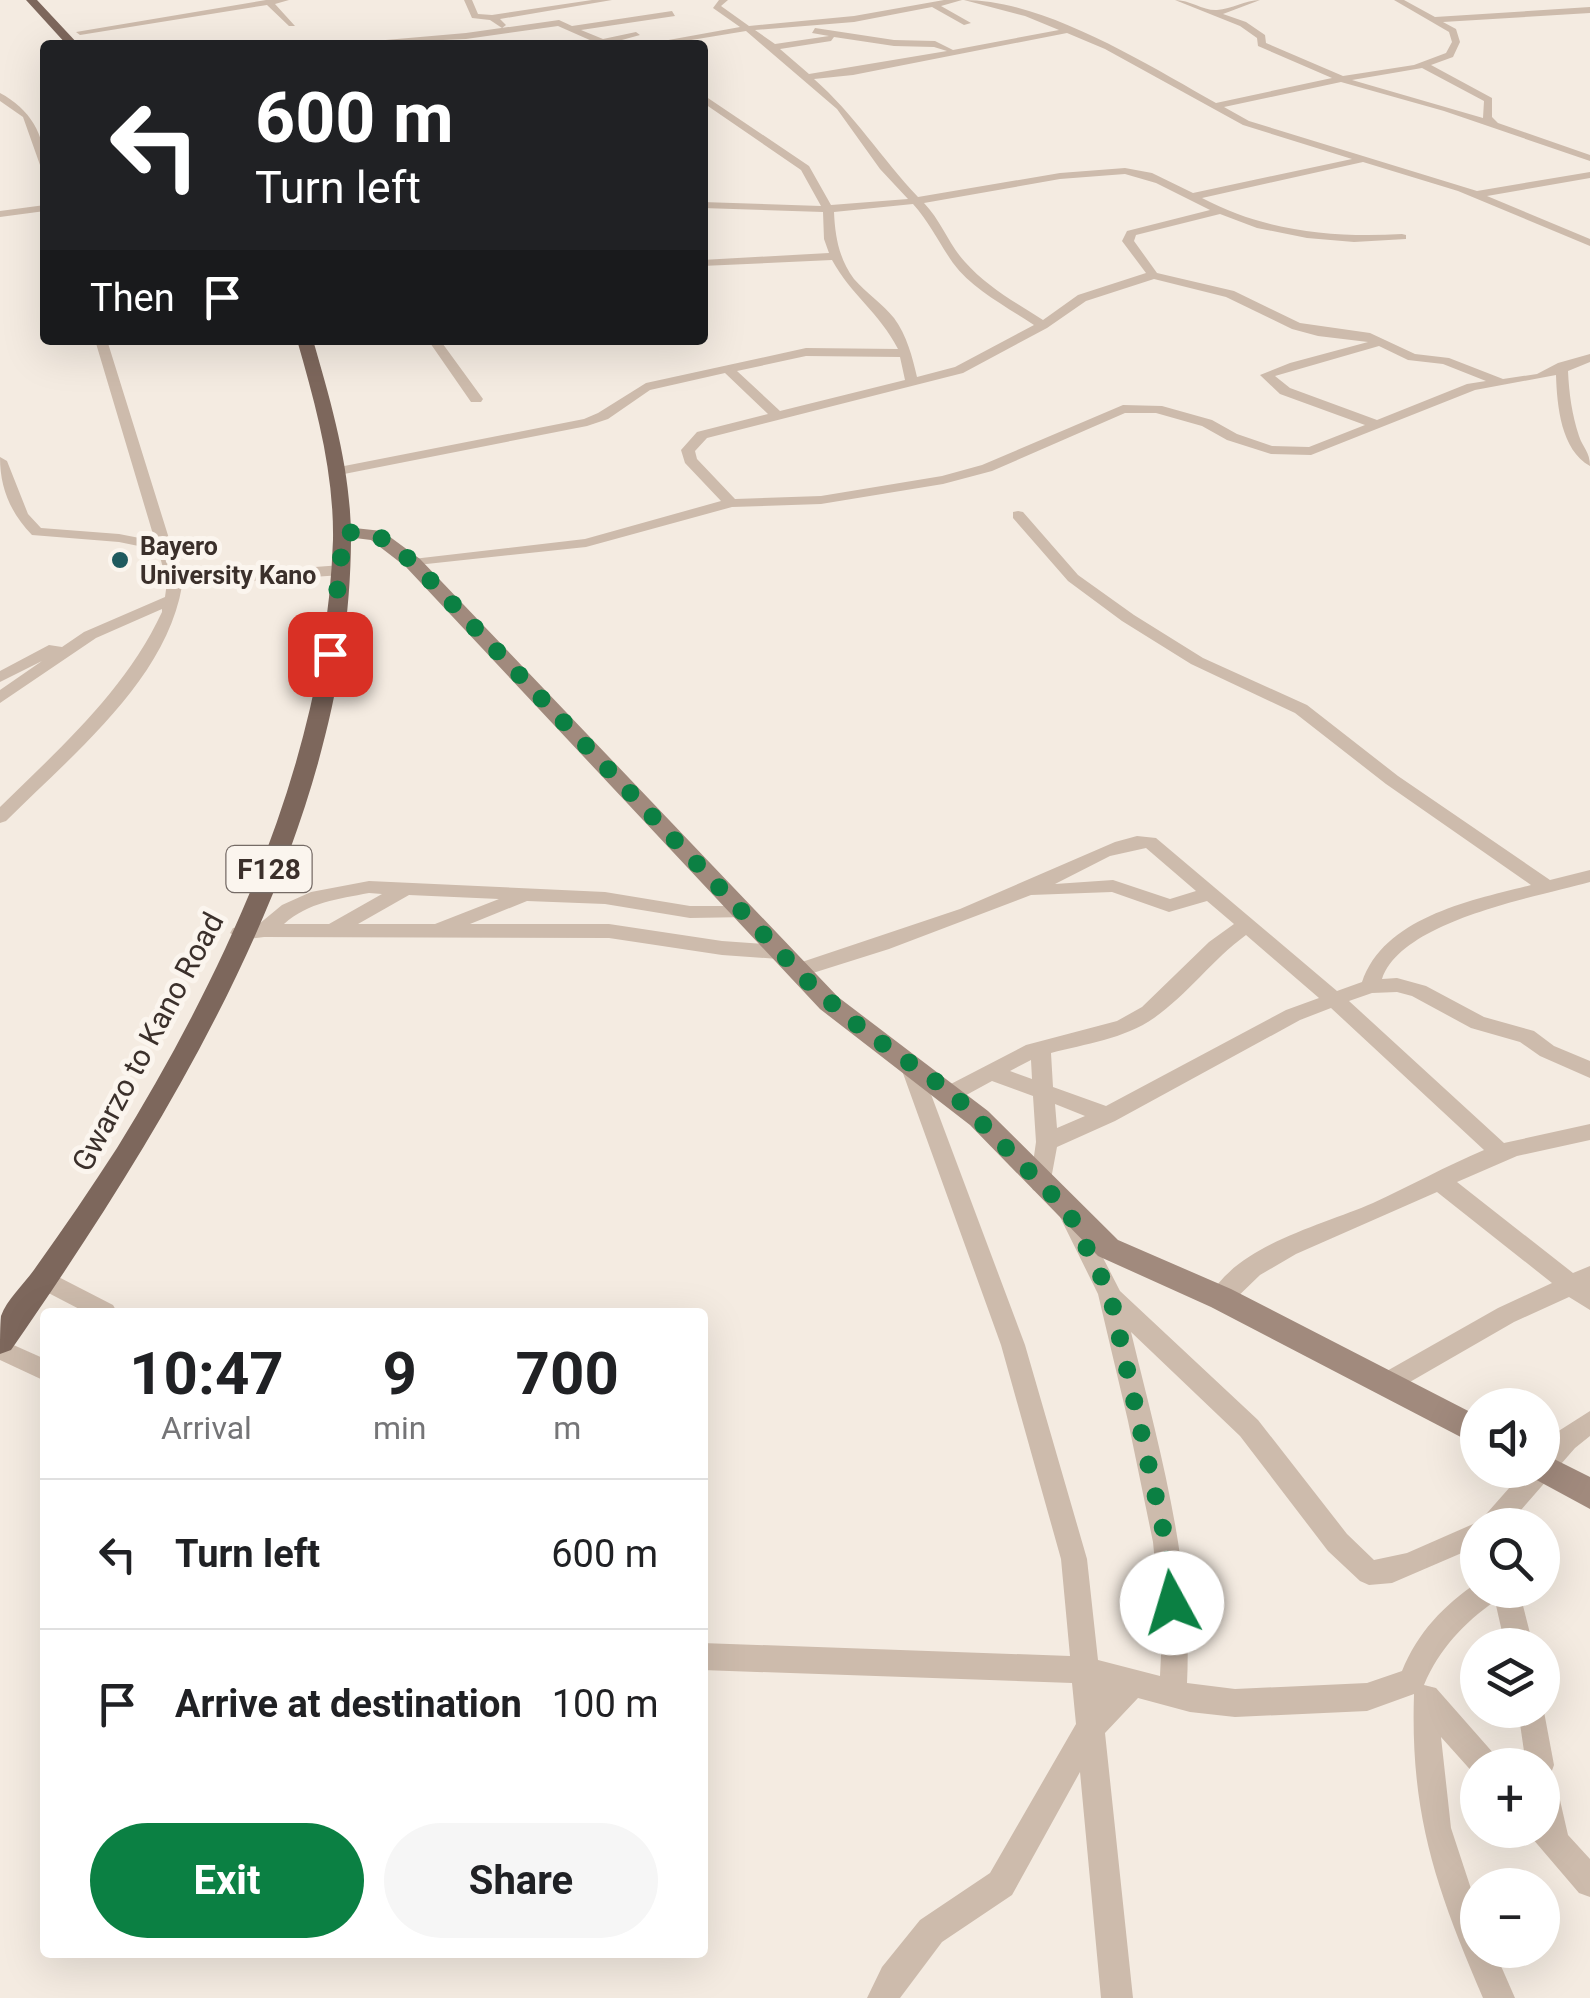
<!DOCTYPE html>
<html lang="en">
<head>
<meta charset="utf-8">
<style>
	body { margin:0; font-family:Roboto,sans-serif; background:#f6f6f6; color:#202124; height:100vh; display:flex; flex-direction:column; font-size:38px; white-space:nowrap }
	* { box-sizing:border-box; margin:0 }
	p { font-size:32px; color:#757577 }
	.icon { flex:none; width:55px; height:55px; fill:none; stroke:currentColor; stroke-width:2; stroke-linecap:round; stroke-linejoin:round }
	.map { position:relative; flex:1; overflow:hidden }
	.panel { position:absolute; left:40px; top:1308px; width:668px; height:650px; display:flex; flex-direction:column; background:#fff; border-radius:10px; box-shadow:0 10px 40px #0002 }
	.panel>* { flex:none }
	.hud { position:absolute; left:40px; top:40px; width:668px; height:305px; border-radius:10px; box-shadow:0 10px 40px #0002; background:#202124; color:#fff; overflow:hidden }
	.tools { position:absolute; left:1460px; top:1388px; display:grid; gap:20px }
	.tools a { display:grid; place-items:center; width:100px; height:100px; border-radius:50%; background:#fff; box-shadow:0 10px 40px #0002; font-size:50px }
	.pin { position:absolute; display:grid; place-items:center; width:85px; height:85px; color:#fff; margin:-42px; border-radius:20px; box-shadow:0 5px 15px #0006 }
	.me { position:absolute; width:110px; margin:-55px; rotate:354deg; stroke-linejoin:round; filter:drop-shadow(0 0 8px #0008) }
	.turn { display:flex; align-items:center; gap:35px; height:210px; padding:0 50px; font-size:45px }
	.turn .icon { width:130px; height:130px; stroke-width:2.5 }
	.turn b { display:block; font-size:70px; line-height:85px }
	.then { display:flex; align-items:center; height:95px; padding:0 50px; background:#0003; gap:20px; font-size:38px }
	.eta { display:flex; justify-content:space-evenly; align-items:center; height:170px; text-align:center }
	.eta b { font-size:60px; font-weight:700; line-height:70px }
	.action { display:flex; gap:20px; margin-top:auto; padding:20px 50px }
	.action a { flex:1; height:115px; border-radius:60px; background:#0b8043; color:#fff; font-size:40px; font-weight:700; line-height:115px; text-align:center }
	.action a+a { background:#f6f6f6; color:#202124 }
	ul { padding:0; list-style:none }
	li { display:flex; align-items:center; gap:30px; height:150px; padding:0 50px; border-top:2px solid #e0e0e0 }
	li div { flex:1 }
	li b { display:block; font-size:38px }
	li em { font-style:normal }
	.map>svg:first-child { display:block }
</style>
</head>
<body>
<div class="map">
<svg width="1590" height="1998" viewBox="0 0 1590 1998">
	<rect width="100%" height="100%" fill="#f4ebe1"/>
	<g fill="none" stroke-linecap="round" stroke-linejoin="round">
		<path fill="#cdbbac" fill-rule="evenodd" d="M266 0H289L275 4 295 26H289L267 5 80 35 76 32Z
			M464 0H472L478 14 492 15 592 0H612L500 19 506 25 502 28 490 20 472 18Z
			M719 0H728L721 6 749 26 854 16 944 0H962L941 6 971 23 964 25 932 7 854 22 755 30 775 44 829 36 812 33 815 28 894 40 935 41 953 50 1059 30 1025 16 964 0C1045 0 1146 64 1216 103L1332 78 1258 46 1257 38 1240 26 1175 0C1190 0 1204 11 1217 10 1232 9 1245 0 1260 0L1223 14 1246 22 1265 35 1266 43 1343 76 1414 65 1446 53 1452 42 1449 32 1394 0H1404L1435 17 1590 7V13L1443 22 1456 29 1460 42 1453 57 1431 65 1492 98V117L1498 123 1590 155V161L1444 111 1341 82 1224 107 1249 121 1477 191 1590 172V178L1487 196 1590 239V246L1458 191 1363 162 1202 198C1264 231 1333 238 1402 234L1406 235V239L1354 242 1307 238 1257 228 1220 214 1136 235 1134 241 1157 273 1234 291 1300 323 1370 333 1415 354 1449 358 1503 379 1537 374 1558 363 1590 354V362L1568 371C1569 393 1572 415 1579 436 1583 448 1590 452 1590 466 1561 450 1557 406 1556 375L1475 390 1311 455 1271 454 1227 440 1202 426 1156 413H1125L992 471 943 484 821 504 732 507 586 547 408 566 406 563 413 559 585 539 721 501 685 463 681 450 697 432 768 414 725 373 650 390 608 419 587 426 339 475 334 474V468L584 419 598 413 646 383 806 348 898 349C879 312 851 295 832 260L702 266V260L829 253 824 239 823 212 702 208V202L821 206 801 170 702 102V94L809 166 831 205 908 199 880 169 837 109 746 31 661 45H641L740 27 713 8ZM1067 33 1105 49 1243 125 1352 159 1193 193 1152 173 1125 168 1060 173 918 197C882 159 854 114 814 79L853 75ZM834 37 894 46 934 47 947 51 809 74 780 49 831 41ZM1422 68 1484 101 1483 118 1352 80ZM1125 174 1156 183 1210 210 1127 231 1122 241 1146 273 1078 295 1043 320C1016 303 986 286 965 262 949 245 942 222 924 203L1060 179ZM913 204C930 223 939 243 953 263 972 289 1007 307 1034 325L955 367 917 377C912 356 907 336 894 318 883 304 866 293 854 279 839 259 835 236 834 212ZM1154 279 1226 297 1292 329 1318 336 1368 342 1290 363 1260 375 1280 394 1365 425 1309 447 1272 446 1237 434 1212 420 1162 406 1123 405 982 465 942 476 821 496 735 499 697 459 695 451 707 438 963 373 1047 328 1086 301ZM1379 346 1408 360 1443 364 1486 381 1467 384 1377 420 1290 388 1275 376ZM806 356 900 357 905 380 780 411 737 371Z
			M672 11 675 16 581 30 603 39 636 32 640 35 611 43 612 45H601L558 26 466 39 328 45 466 33 559 20 572 26Z
			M0 93C30 109 45 134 45 168L40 165 23 117 0 101Z
			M45 205V211L0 217V211Z
			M95 340H107L181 577 342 565 350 570 342 575 182 586C166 680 73 754 6 821L0 823V807C61 747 125 691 162 612V609L96 638 0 703V690L42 661 0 682V671L49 645 62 647 84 632 165 597 167 582 158 550 119 542 32 535C10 512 0 488 0 457L7 461 28 514 41 528 119 534 155 541Z
			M428 340H440L483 399 481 402H471Z
			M1018 511 1023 512 1078 575 1134 615 1203 658 1307 705 1398 776 1550 880 1590 870V882C1537 897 1402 920 1382 979L1397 978 1426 986 1484 1017 1534 1031 1554 1046 1590 1061V1078L1540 1056 1520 1042 1471 1028 1412 996 1397 992 1372 993 1349 1001 1504 1143 1590 1124V1140L1517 1156 1457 1182 1573 1273 1590 1266V1310L1569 1297 1514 1322 1396 1390 1387 1394 1378 1390 1375 1383 1378 1376 1498 1308 1552 1283 1437 1192 1296 1254 1260 1275 1229 1305 1221 1308 1213 1305 1209 1298C1236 1245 1323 1225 1373 1203 1410 1186 1446 1166 1484 1150L1331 1008 1300 1020 1115 1121 1057 1147 1049 1190 1041 1193 1033 1190 1030 1184 1036 1142 1033 1096 992 1081 959 1099H945L941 1093 945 1087 1026 1045 1117 1021 1142 1007 1209 942 1234 924 1207 901 1169 912 1112 892 1031 895 889 949 797 978 790 976 787 971 790 966 960 909 1115 842 1137 836 1156 838 1337 991 1362 982C1384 917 1472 900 1531 885L1386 784 1295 713 1191 664 1122 621 1068 581 1013 518V512ZM1146 848 1196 891 1170 899 1113 880 1055 884 1110 856ZM1246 935 1319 998 1286 1010 1106 1106 1053 1087 1051 1053C1085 1044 1124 1039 1154 1018 1187 995 1213 959 1246 935ZM1031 1060 1032 1079 1010 1071ZM1055 1104 1085 1116 1057 1128Z
			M369 881 605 892 690 906H741L748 907 750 912 748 917 690 918 605 904 527 901 470 924H609L722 941 779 945 789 952 779 959 722 955 609 938 264 937 240 940 230 933 233 928 259 924 282 905 311 892ZM369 893 382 894 329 924H284C309 902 338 899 369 893ZM409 895 499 899 435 924H358Z
			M910 1057 917 1060 920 1065 1025 1345 1087 1559 1098 1660 1160 1676 1162 1634 1153 1542 1128 1421 1098 1294 1060 1217 1063 1211 1071 1208 1079 1211 1120 1291 1258 1420 1347 1534 1374 1560 1407 1553 1480 1521 1525 1470H1542V1449L1557 1432 1590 1411V1436L1575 1448 1508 1525H1478V1546L1392 1583 1369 1585 1360 1581 1328 1551 1240 1436 1131 1332C1159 1448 1193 1564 1187 1683L1235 1689 1367 1683 1402 1671C1418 1632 1443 1606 1478 1582V1590H1519L1533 1645H1505L1495 1601C1464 1623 1439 1649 1424 1685L1436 1688 1495 1755 1499 1765H1478V1776L1475 1775 1441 1737 1451 1828 1478 1910V1950H1494L1515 1998H1483C1436 1888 1410 1815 1414 1694L1367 1711 1235 1717 1190 1712 1138 1698 1105 1733 1133 1998H1101L1080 1772 1012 1895 942 1942 900 1998H867L882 1967 920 1920 990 1873 1076 1724 1072 1683 702 1670V1643L1070 1656 1061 1559 1001 1345 900 1065 903 1060Z
			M43 1269 113 1305 117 1312H85L35 1286 31 1279 35 1272Z
			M0 1339 45 1359V1381L0 1360Z
			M1542 1701 1554 1765 1550 1776 1557 1787 1568 1835 1590 1859V1897L1579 1893 1532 1838 1528 1830H1542V1765H1526L1518 1710H1542Z"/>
		<path fill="#a18a7d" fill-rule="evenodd" d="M345 527 382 531 420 559 838 997 988 1111 1118 1240 1231 1289 1478 1416V1446L1211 1307 1098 1256 970 1125 820 1009 406 567 371 540 339 536V528Z
			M1542 1453 1590 1477V1509L1531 1477 1527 1470H1542Z"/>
		<path fill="#7d675c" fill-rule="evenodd" d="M26 0H37L79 45H67Z
			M297 340H313C332 406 351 470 351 539 350 830 171 1119 11 1350L0 1354C0 1343 0 1326 1 1316 7 1299 26 1282 36 1267 64 1228 91 1188 117 1148 228 968 326 755 333 540 334 471 316 406 297 340Z"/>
	</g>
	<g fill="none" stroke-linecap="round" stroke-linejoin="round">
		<path stroke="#0b8043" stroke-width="18" stroke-dasharray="0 32.4" d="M330 654 344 532 376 534 414 563 813 987 862 1029 952 1093 1068 1211 1110 1294 1166 1542 1172 1603"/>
	</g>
	<circle fill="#1f5a5e" stroke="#fbf5ee" stroke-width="4" cx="120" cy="560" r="10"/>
	<g text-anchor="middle" stroke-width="10" stroke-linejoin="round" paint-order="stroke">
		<g font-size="25" font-weight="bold" fill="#3b302b" stroke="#fbf5ee" text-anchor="start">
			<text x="140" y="555">Bayero<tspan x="140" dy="29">University Kano</tspan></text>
		</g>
		<rect fill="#fbf5ee" stroke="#756b66" stroke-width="2.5" x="226.5" y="846" width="85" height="46" rx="8"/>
		<g font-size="28" font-weight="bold" fill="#3b302b">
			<text x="269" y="879">F128</text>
		</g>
		<g font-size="30" fill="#3b302b" stroke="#fbf5ee">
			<text transform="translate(148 1042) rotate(-62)" y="10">Gwarzo to Kano Road</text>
		</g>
	</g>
</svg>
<div class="tools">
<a><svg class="icon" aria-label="sound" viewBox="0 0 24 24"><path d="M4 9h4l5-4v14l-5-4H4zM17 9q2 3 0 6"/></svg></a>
<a><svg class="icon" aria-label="search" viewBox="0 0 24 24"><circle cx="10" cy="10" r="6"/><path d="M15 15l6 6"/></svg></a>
<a><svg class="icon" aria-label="layers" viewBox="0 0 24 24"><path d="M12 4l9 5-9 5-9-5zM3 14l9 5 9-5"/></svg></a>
<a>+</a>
<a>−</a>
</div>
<div class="pin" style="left:330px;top:654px;background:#d93025"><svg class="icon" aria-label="arrive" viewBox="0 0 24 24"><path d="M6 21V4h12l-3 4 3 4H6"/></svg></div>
<svg class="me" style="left:1172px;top:1603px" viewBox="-20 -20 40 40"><circle r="19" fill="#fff"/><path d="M0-13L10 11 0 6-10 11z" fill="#0b8043"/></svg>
<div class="hud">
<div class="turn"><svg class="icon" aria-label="left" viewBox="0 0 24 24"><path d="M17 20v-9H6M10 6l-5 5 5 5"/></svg><div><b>600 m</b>Turn left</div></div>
<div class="then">Then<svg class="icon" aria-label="arrive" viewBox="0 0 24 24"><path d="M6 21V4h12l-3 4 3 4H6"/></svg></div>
</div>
<section class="panel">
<div class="eta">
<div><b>10:47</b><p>Arrival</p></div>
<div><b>9</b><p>min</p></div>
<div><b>700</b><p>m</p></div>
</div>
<ul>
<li><svg class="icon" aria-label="left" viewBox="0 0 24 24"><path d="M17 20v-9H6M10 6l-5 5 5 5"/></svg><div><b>Turn left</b></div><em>600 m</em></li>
<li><svg class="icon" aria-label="arrive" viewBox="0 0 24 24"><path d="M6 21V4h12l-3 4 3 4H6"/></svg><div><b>Arrive at destination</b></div><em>100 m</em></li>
</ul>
<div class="action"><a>Exit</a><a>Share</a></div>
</section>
</div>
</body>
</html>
